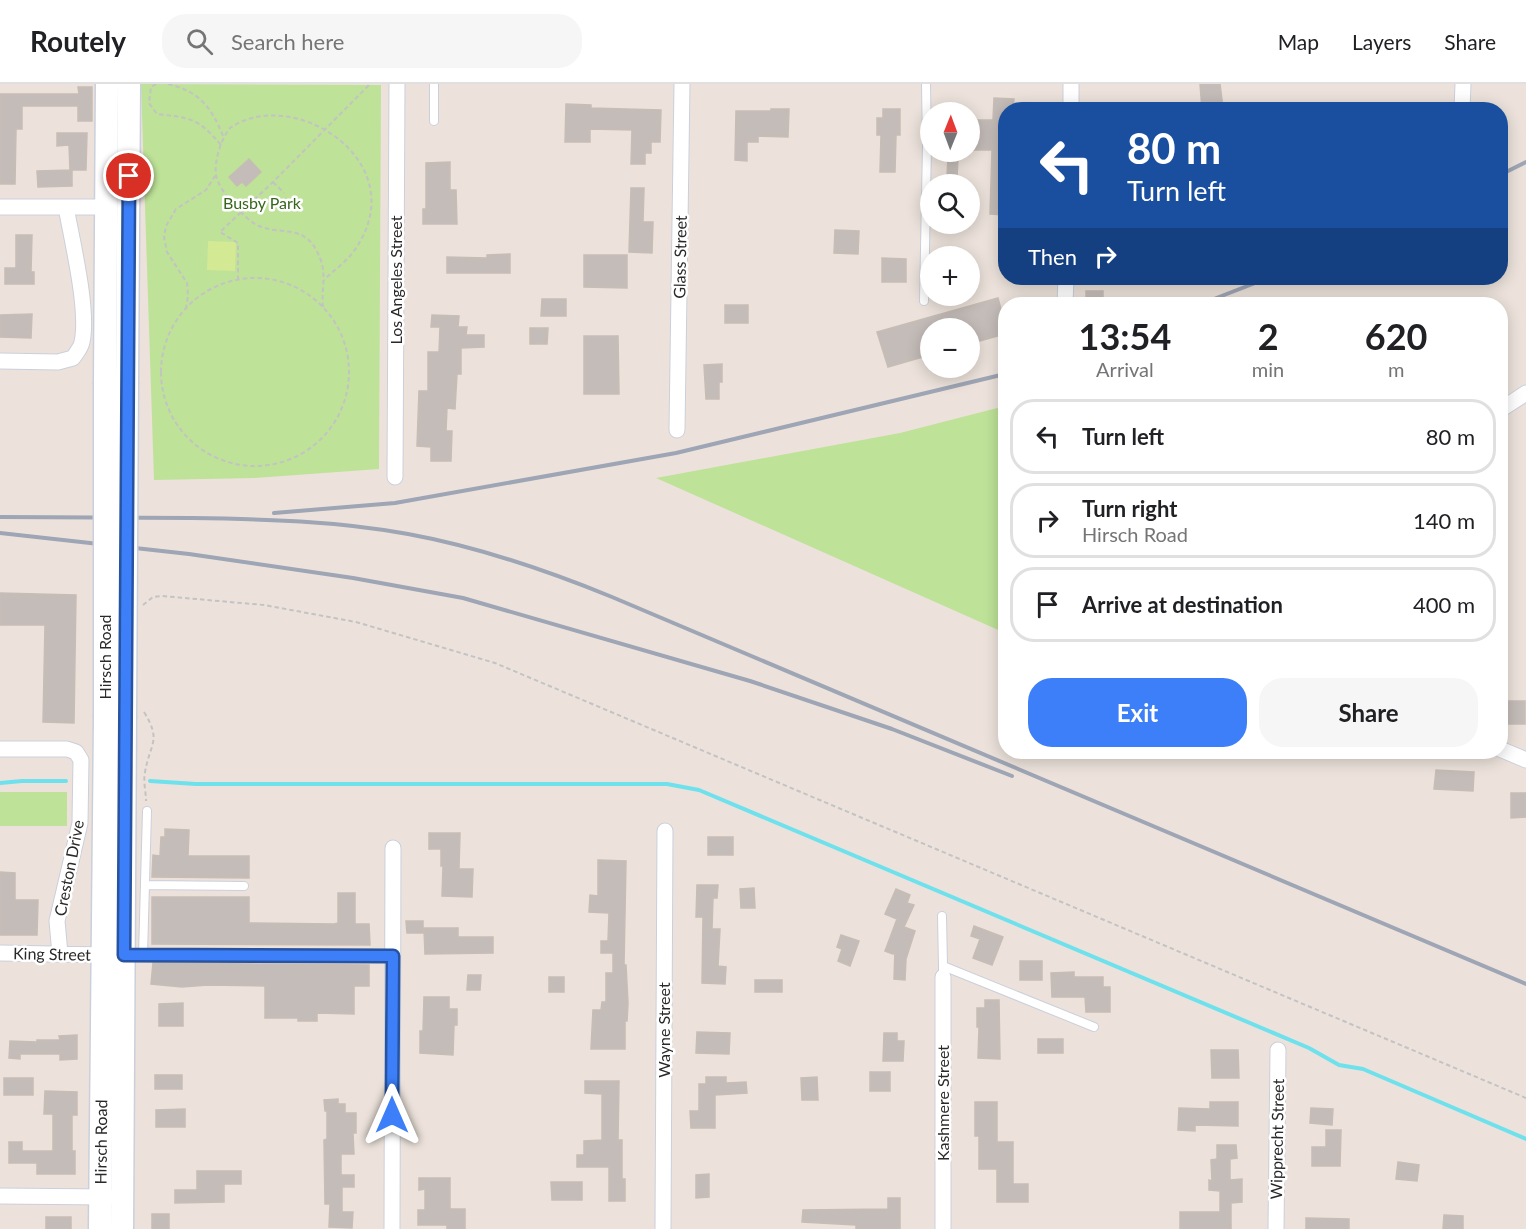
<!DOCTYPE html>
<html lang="en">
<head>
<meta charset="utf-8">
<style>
	body { margin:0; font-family:Lato,sans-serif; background:#f6f6f6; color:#202124; height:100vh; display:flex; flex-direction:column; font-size:22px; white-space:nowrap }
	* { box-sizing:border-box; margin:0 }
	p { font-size:20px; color:#757577 }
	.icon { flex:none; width:33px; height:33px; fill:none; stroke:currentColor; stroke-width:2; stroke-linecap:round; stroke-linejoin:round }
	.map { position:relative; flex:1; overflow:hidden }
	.panel { position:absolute; left:998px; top:213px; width:510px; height:462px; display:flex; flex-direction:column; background:#fff; border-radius:24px; box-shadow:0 3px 15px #0003 }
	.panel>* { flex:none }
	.banner { position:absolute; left:998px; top:18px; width:510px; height:183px; border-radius:24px; box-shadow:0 3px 15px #0003; background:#1a4fa0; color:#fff; overflow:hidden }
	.needle { width:39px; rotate:1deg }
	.tools { position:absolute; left:920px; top:18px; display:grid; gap:12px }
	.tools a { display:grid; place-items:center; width:60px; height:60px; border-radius:50%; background:#fff; box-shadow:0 3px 15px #0003; font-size:30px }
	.pin { position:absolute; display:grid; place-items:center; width:51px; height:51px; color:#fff; margin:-26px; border:3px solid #fff; border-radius:50%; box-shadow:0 2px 6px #0007 }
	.me { position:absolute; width:66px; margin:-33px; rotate:0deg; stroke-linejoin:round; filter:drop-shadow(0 0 4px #0008) }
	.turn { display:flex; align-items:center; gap:21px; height:126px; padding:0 30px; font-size:27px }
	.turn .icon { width:78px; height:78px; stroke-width:2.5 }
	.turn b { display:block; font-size:42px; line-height:51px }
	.then { display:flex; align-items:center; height:57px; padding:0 30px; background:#0003; gap:12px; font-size:22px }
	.eta { display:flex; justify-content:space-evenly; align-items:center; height:102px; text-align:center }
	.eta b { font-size:36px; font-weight:700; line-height:42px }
	.button { display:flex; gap:12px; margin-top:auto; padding:12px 30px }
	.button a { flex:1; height:69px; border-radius:24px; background:#3c7ff8; color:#fff; font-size:24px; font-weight:700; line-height:69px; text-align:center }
	.button a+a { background:#f6f6f6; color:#202124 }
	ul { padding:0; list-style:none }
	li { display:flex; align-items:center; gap:18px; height:75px; margin:0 12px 9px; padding:0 18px; border:3px solid #e0e0e0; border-radius:24px }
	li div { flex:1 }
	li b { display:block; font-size:22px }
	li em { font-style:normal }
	header { display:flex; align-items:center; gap:36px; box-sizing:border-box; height:84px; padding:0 30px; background:#fff; border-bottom:2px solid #e0e0e0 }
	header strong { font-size:28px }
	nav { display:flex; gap:33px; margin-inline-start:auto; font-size:21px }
	.search { width:420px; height:54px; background:#f6f6f6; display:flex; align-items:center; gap:15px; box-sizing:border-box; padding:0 21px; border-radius:24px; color:#757577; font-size:22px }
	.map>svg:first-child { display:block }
</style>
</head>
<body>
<header>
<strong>Routely</strong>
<div class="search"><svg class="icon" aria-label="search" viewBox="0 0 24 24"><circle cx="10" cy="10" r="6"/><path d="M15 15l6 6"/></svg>Search here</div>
<nav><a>Map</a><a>Layers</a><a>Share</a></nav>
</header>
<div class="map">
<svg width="1526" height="1145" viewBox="0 0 1526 1145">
	<rect width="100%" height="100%" fill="#ece2db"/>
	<path fill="#bee298" d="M141 0 381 1 379 385 255 394 154 396Z
		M1005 322V549L656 394 900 349Z
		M0 708H67V742H0Z"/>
	<path fill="#d4e993" d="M208 157 236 158 235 187 207 186Z"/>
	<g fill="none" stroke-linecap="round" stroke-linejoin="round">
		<path stroke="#6ee1ed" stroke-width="4" d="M150 697 196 700H667L699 706 1309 964 1339 981 1363 985 1526 1055
			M0 699 22 697H66"/>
	</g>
	<path fill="#c4bcb8" stroke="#c7bdb5" stroke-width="1.5" d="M1200 0H1220L1223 24 1202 26Z
		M78 3H92V37H78V22H22V45H16L15 100H0V10H79Z
		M994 14 1014 15 1013 26H1005V131L990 130 992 66H969V36H993Z
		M566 20 591 21V24L661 26 660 58H651V69H645V80H631L632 46 590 45V58H565Z
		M771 25H789L788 53 758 52V58H747V77L735 76 736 27H771Z
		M883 25H900V51H896L895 88H880L881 51H877V34H883Z
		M57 49H87L86 86H70L69 61 57 62Z
		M948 74H958L957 93 947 92Z
		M249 75 261 88 246 102 242 98 237 102 229 93Z
		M450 78V106H456L457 140H423V125H426V79Z
		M72 86V102L38 103 37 87Z
		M631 104H644L643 138H653L652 169 629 168Z
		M835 146 859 147 858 170 834 169Z
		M16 151H32L31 188H34V200H5V184H16Z
		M510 170V189H447V173L487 174V171Z
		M584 171H627V204L584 203Z
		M882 174 906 175V198H882Z
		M1086 207H1103V220H1086Z
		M998 214 1005 240V250L969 260V244H930V271L888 283 877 248Z
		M542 215H566V232H541Z
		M725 221H748V239H725Z
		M32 230 31 254 0 253V231Z
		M432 231 459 232 458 243H467L466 251H484V263L461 264V290H457L455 325 447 324 446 347H452L451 377H431V363L417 362 419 307H428V268H439L440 243H431Z
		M530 244H548L547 260H530Z
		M584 252H618L619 310H584Z
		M722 280V298H719V315H706L704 281Z
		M0 509 76 511 74 639 43 638 45 541H0Z
		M1500 617H1525V640H1500Z
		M1436 686 1474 688 1473 707 1434 705Z
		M1511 709H1526V733L1511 734Z
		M165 745 189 746 188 772H249V794L152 793 153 771 160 772 161 753H165Z
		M429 749H460L459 785H473L472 813 442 812 443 782H441V765H429Z
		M708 753H733V771H708Z
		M598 776 626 777 624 881H626L628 919 627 937H625V965H591L593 926H601L602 918H606V889H613V869H601V857H608L609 829 589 828 590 811 598 812Z
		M0 788 15 789V816H38L37 851H0Z
		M697 801H718L717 814H713L712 845H720L718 882 726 883 725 900 702 899 703 833H696Z
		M754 804 755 824H741L740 805Z
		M896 805 910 811 907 819 914 821 904 843 915 847 906 875 905 896 894 895 895 866 893 870 885 867 897 835 885 830Z
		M338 809H355V840H369L370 861 152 860V813H249V839L334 840 338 839Z
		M406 837H423V849H407Z
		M974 842 1003 853 992 881 973 874 980 855 971 852Z
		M424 844H458V853H493V869L425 870Z
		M841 851 859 857 850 882 838 877 842 865 837 863Z
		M1020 877H1042V896H1020Z
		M153 879 369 881V902H354V930L317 929V937H298V934H265V902L208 901 182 903 151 900Z
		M1074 888V893H1103V903H1110V928H1086L1085 913H1052L1051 889Z
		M468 891H481L480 906H467Z
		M549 893H564V908H549Z
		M755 896H782V908H755Z
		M424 913H449V925H457V941H454L453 971 420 969V947H423Z
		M985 916H999L1000 975 978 974 979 943H977V924H985Z
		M183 919V942H159V920Z
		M697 948 730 949 729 970 696 969Z
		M884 949H897V957H904L903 977H883Z
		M77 951V975L60 976V970H20V975L9 974 10 957 37 958V956H60L59 952Z
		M1038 955H1063V969H1038Z
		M1211 966H1238L1239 994H1212Z
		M870 988H890V1007H870Z
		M155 991H182V1005H155Z
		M706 993H726V999L746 998 747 1009 715 1011V1044H691L690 1027H699V1000H706Z
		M817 993 818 1016H802L801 994Z
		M4 994H33V1011H4Z
		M585 997H619L618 1056H622V1095H625V1117H609V1083H577V1071H584V1057L602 1056V1010L585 1009Z
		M45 1007 77 1008V1031H72V1067H75V1090H37V1079H9V1058H22V1067H53V1030H44Z
		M338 1015V1020H345V1029H356V1049H353L354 1070H341V1091H354V1103H342V1128H353L352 1144 329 1143 330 1120H325L324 1056 327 1055V1027H325L324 1016Z
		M975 1018H997V1058H1013V1100H1028V1118H997V1085H979V1052H975Z
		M1210 1018H1238V1042L1195 1041V1047L1178 1046 1179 1024 1210 1025Z
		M1311 1024 1333 1025 1332 1041 1310 1039Z
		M185 1025V1043H156V1026Z
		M1326 1046H1341L1340 1082H1312V1063H1326Z
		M1217 1061H1236L1237 1074 1230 1075V1096L1242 1095V1118L1231 1119V1145H1180V1128H1220V1107L1209 1106V1096L1212 1097 1211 1076 1217 1075Z
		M1398 1078 1419 1081 1417 1097 1396 1095Z
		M197 1087H241V1100H224V1118L175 1119V1106H197Z
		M709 1090V1113L696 1114V1091Z
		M419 1094H450V1125H465V1145H447V1141H418V1126H425V1105L419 1106Z
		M551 1098H582V1116H552Z
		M888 1114H900V1145H856V1141L802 1138 803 1126 888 1125Z
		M152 1130H169V1145H152Z
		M1444 1131 1463 1132V1145H1443Z
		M46 1133H71V1145H46Z
		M1306 1134 1349 1135V1145H1306Z"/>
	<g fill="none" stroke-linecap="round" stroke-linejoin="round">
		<g stroke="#cad0db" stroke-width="10">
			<path id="lane" d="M434 0V37
				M924 217 927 62 926 0
				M145 801 244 802
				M942 832 943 882
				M126 871 393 872
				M143 871 147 727
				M943 893V882L1094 943"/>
		</g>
		<g stroke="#cad0db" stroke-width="17">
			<path id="street" d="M1071 26V0
				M1462 26 1463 0
				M0 123H106
				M1065 220 1066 194
				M0 277 58 278 73 274C76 269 81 264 82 258 89 226 72 157 66 123
				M1500 326 1526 309
				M677 346 682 0
				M395 393 397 0
				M0 665H67L76 668 81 676 80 739 57 837 60 870
				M1500 665 1526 676
				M0 869 104 871
				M943 893V1145
				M0 1112 108 1113
				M392 1145 393 764
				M663 1145 665 747
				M1276 1145 1278 966"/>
		</g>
		<g stroke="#cad0db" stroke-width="25">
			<g id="secondary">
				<path d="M105 298 107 0"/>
				<path d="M127 298 129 0"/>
				<path id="s1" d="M100 1145 105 634"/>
				<path d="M122 1145 125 634"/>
			</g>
		</g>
		<path stroke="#c3c3c3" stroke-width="2" stroke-dasharray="4.5 3" stroke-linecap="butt" d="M156 0 151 3 149 19 157 30C191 34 198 34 221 61
			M168 0C199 7 212 24 223 52
			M273 98 284 109
			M161 288a94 94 0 1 1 188 0a94 94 0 1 1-188 0Z
			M238 196V159L220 148 273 98 370 0
			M323 223C321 206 327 191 320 174 305 136 280 154 255 140 242 132 219 107 216 91 214 77 221 55 230 44 294 0 417 79 354 167 346 178 334 186 324 196
			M186 225 188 211 187 199 167 168 164 153 166 142 176 125 206 106 215 92
			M143 521 153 513 162 512 264 521 356 538 495 579 1526 1014
			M144 628C162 657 150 659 145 688 143 697 146 708 146 717"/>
		<use href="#lane" stroke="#fff" stroke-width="8"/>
		<use href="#street" stroke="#fff" stroke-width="15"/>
		<use href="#secondary" stroke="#fff" stroke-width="22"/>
		<path stroke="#9ea5b4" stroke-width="4" d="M1500 91 1526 78
			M1201 220 1268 194
			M274 429 395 419 676 369 1005 290
			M0 433C64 433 127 434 191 434 264 435 337 437 408 450 479 463 546 486 612 513L1526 900
			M0 449 189 470 353 494 463 514 750 597 892 645 1012 692"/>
		<g stroke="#cad0db" stroke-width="25" stroke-linecap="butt">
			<path id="secondary-bridge" d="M105 634V298
				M125 634 127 298"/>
		</g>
		<use href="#secondary-bridge" stroke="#fff" stroke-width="22"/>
	</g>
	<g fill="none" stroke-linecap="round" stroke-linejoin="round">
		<g stroke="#2753a1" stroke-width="15">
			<path id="route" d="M129 92 124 871 393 872 392 1031"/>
		</g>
		<use href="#route" stroke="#3c7ff8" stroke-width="10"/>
	</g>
	<g text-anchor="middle" stroke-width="5" stroke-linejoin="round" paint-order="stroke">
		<g font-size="16" fill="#37661a" stroke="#fff">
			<text x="262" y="125">Busby Park</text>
		</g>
		<g font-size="16" fill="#292929" stroke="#fff">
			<text transform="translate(680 173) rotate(-89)" y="6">Glass Street</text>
			<text transform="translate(396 196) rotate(-90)" y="6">Los Angeles Street</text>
			<text transform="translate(105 573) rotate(-90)" y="6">Hirsch Road</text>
			<text transform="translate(69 784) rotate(-79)" y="6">Creston Drive</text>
			<text transform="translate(52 870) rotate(1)" y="6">King Street</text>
			<text transform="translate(664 946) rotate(-90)" y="6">Wayne Street</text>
			<text transform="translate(943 1019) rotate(-90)" y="6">Kashmere Street</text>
			<text transform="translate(1277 1055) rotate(-89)" y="6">Wipprecht Street</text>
			<text dy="6" stroke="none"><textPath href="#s1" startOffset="87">Hirsch Road</textPath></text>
		</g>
	</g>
</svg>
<div class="tools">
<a><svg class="needle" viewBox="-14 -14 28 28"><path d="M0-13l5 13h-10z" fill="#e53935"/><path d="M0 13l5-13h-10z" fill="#757577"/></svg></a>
<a><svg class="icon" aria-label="search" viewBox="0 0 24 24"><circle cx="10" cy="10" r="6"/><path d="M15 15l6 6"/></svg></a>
<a>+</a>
<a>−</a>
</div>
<div class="pin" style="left:129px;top:92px;background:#d93025"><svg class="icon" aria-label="arrive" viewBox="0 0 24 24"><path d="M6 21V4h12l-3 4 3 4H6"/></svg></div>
<svg class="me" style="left:392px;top:1031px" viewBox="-20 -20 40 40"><path d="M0-17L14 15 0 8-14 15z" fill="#3c7ff8" stroke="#fff" stroke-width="4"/></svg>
<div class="banner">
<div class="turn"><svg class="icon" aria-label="left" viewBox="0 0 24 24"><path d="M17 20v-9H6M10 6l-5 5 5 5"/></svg><div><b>80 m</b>Turn left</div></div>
<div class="then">Then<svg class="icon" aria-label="right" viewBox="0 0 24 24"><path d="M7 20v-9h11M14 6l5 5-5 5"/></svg></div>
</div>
<section class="panel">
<div class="eta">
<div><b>13:54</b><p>Arrival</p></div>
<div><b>2</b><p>min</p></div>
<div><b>620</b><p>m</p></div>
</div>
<ul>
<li><svg class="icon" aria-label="left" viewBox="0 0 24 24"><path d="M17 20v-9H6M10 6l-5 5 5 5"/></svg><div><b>Turn left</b></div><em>80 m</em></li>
<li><svg class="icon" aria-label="right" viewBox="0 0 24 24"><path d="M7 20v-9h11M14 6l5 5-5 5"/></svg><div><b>Turn right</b><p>Hirsch Road</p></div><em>140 m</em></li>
<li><svg class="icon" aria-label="arrive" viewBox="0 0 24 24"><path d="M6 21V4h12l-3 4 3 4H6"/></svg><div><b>Arrive at destination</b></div><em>400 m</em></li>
</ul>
<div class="button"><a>Exit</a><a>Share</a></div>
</section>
</div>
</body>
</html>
